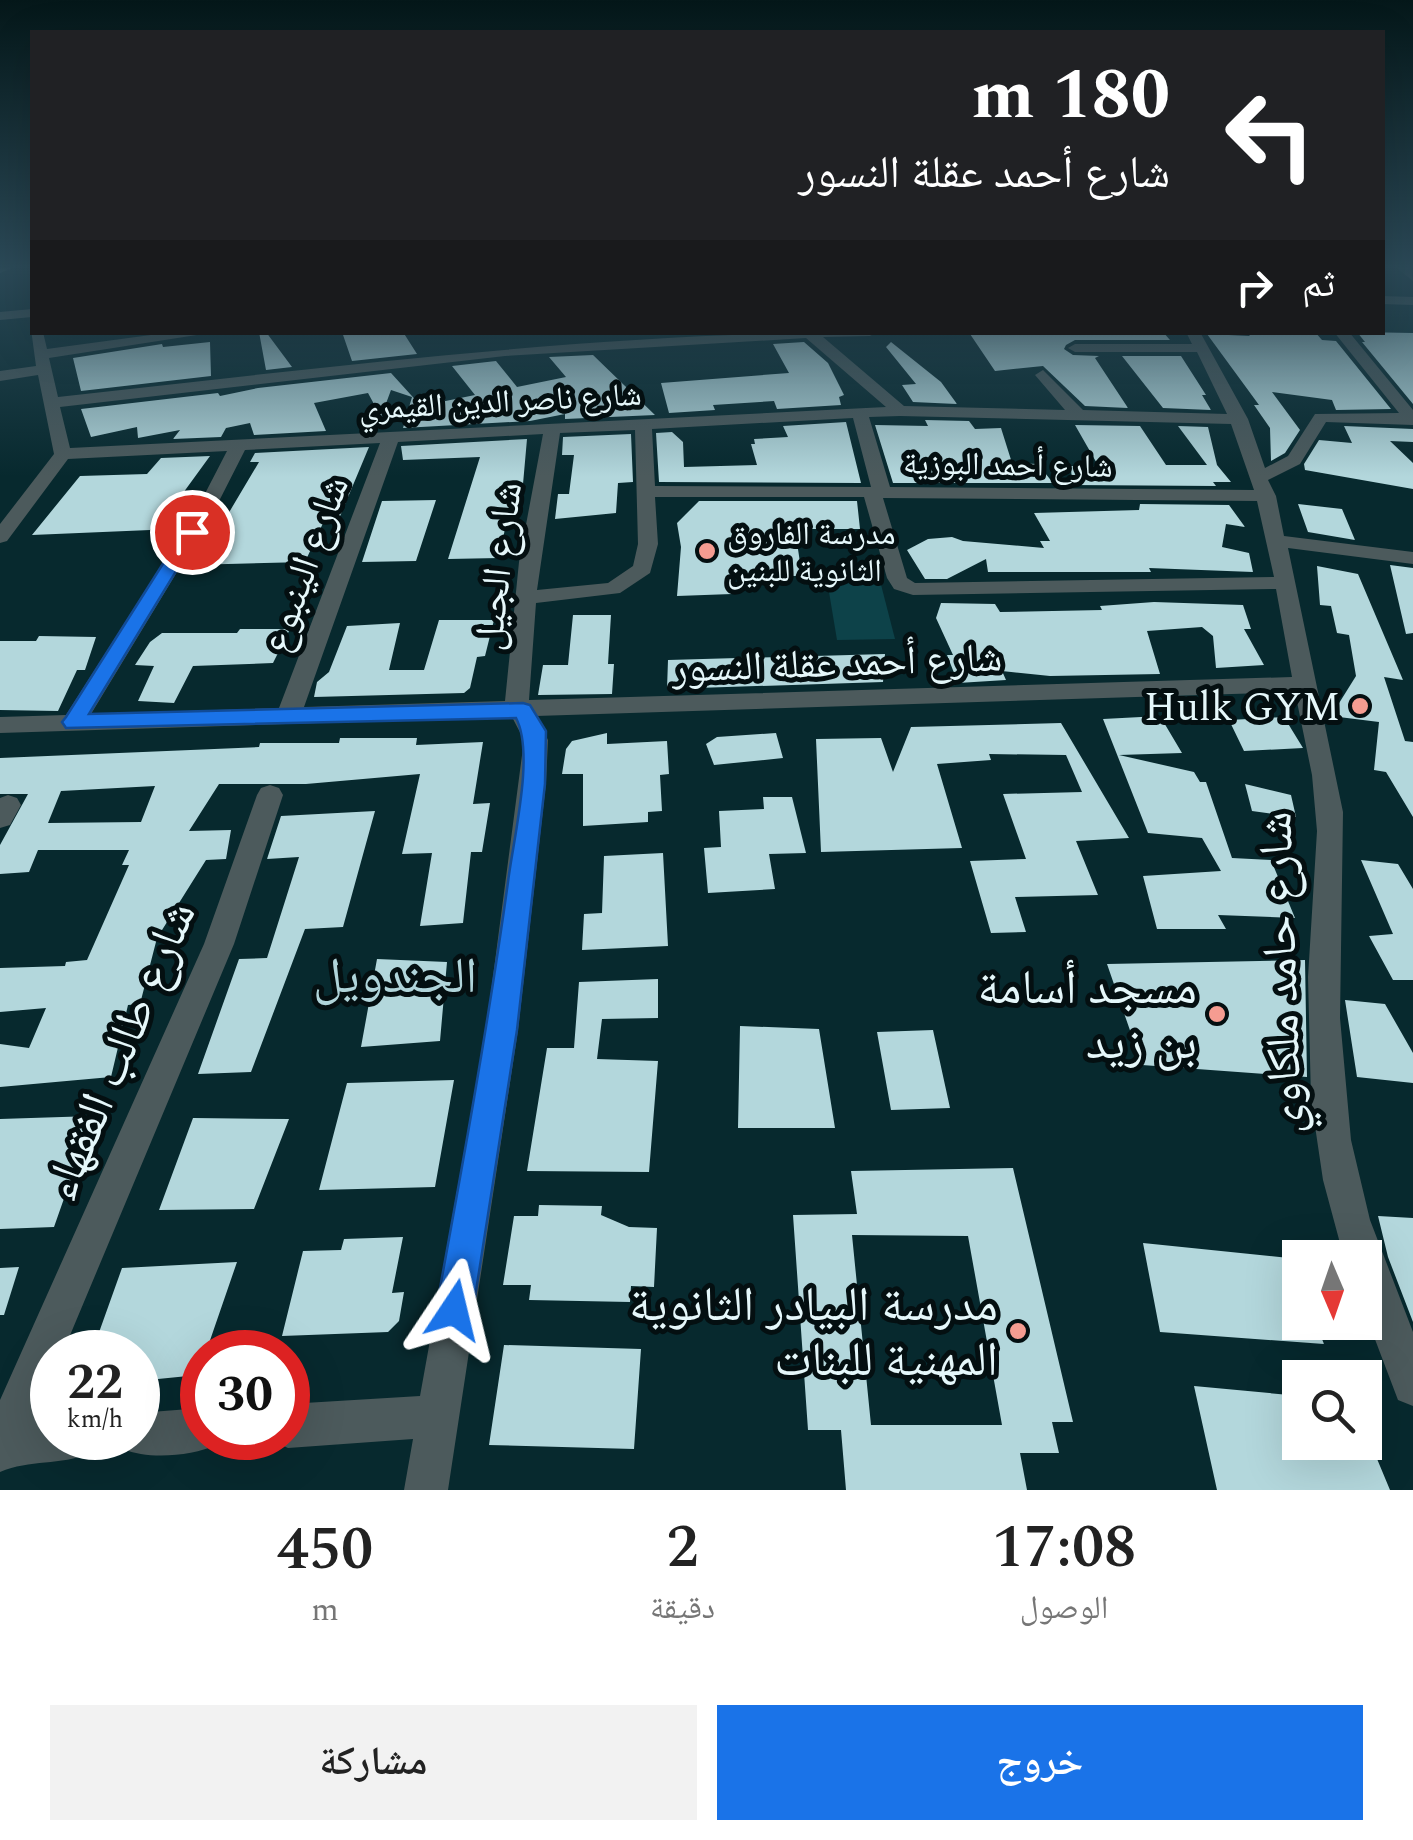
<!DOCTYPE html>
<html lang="ar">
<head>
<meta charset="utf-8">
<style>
	body { margin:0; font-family:Spectral,"Noto Naskh Arabic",serif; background:#f2f2f2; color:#222; direction:rtl; height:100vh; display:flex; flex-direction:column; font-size:38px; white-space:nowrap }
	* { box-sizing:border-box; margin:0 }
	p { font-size:32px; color:#767676 }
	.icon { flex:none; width:55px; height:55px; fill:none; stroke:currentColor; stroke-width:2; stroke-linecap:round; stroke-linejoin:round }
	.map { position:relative; height:1490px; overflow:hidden; direction:ltr }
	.drawer { display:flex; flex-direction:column; background:#fff; flex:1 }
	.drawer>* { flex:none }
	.hud { position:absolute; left:30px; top:30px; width:1355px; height:305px; border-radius:0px; box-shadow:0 10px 40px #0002; direction:rtl; background:#202124; color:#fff; overflow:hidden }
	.needle { width:65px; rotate:178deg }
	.controls { position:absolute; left:1282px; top:1240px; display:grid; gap:20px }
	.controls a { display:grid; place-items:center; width:100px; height:100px; border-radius:0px; background:#fff; box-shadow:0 10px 40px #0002; font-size:50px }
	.speed { position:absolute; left:30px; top:1330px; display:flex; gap:20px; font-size:50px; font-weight:700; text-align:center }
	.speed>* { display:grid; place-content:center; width:130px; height:130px; border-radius:50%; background:#fff; box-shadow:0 10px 40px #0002; line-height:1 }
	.speed small { font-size:25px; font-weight:400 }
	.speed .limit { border:15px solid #d22; background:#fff; color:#111 }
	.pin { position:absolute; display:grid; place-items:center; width:85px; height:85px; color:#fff; margin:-42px; border:5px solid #fff; border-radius:50%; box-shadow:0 2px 10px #0007 }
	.me { position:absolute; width:110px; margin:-55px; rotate:10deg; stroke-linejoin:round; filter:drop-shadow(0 0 8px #0008) }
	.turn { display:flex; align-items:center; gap:35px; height:210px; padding:0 50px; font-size:45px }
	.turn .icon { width:130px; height:130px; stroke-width:2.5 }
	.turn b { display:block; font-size:70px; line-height:85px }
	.then { display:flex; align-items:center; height:95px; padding:0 50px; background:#0003; gap:20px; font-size:38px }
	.eta { display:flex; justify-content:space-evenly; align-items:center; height:170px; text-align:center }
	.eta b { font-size:60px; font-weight:600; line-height:70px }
	.cta { display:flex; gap:20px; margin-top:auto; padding:20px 50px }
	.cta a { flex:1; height:115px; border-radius:0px; background:#1a73e8; color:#fff; font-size:40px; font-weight:600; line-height:115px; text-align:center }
	.cta a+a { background:#f2f2f2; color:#222 }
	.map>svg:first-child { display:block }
</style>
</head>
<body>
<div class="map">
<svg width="1413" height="1490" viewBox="0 0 1413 1490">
	<rect width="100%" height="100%" fill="#07292e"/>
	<path fill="#0d4249" d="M878 573 895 639 837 640 826 574Z"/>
	<path fill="#b3d7dc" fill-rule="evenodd" d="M259 332H266L292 367 266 370Z
		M342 332H403L417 354 352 361Z
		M986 332H1163L1170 340H1075L1066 345 1064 349 1073 355 1099 356 1095 358 1128 408 1085 406 1043 366 995 371 970 334Z
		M1246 332H1315L1322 340 1336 341 1391 409 1336 410 1332 400 1272 392 1300 430 1285 453 1271 461 1270 428 1254 405H1259L1207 334 1250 336Z
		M1357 332 1413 333V404L1362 342H1365Z
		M210 342 211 376 81 391 73 358 162 344 163 347Z
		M804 342 828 363 844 395 839 397 841 405 777 409 774 401 713 405 715 410 669 413 661 383 789 373 773 344Z
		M891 342 941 382 957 404 913 402 902 385 916 384 886 347Z
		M593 355 655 415 565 419V414L530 421 403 428 412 397 391 390 381 417 368 393 314 403 326 431 254 435 250 423 226 428 221 437 173 439 180 430 138 438 137 427 91 437 81 409 218 393 220 396 258 388 391 373 421 406 475 395 452 366 496 361 517 387 566 377 549 357Z
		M1122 356H1181L1206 395H1202L1211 410 1163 408Z
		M925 420 969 421 975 429 1001 428 1012 463 1038 464 1053 483H893L875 425 928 426Z
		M846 422 861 483 659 482 656 433 672 432 683 442 684 467 757 465 751 444H755L754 439 788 437 783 426Z
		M1075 425 1140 426 1166 465H1207L1178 426 1208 427 1217 465 1231 482H1213L1216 486 1072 485 1071 466 1099 467Z
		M1344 426 1413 429V442L1390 441 1413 463V489L1305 470 1304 464 1319 440 1352 443Z
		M631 434 633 482 618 483 616 513 555 519 558 494H569L574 455H562L563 437Z
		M527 439 523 484 514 485 499 558 448 559 480 457 403 460 401 446Z
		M369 447 338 521H324L305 562 189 565 203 542 212 541 259 462H250L255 453Z
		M210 456 178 500 167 501 150 530 32 535 80 476 147 474 161 458Z
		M436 500 416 561 362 562 382 501Z
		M699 501H857L860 529H795L802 576H733L732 594 677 596 681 547 677 523Z
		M1140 504 1229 505 1245 527 1226 524 1222 547 1249 553 1253 572 1149 568 1151 572H988L986 559 947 579H925L907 550 928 539 952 537 963 541 1044 548 1040 541H1050L1034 513 1139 510Z
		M1298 504 1342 509 1355 540 1308 532Z
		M1390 565 1413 568V633L1406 634Z
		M1317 566 1358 574 1403 680 1384 677 1405 741 1413 742V817L1386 772 1374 770 1379 722 1331 716 1356 676 1349 635 1337 633 1331 606 1320 605Z
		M1154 602 1243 605 1251 629H1244L1264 665 1216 668 1213 636 1202 627 1147 631 1160 674 1050 676 1002 671 1006 680 958 683 947 655H953L936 618 941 603 995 604 1000 612 1102 610 1100 606Z
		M573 615H611L608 664H614L612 694 538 695 543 665H568Z
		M439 620H494L485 656 477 657 470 688 464 693 314 697 317 682 329 672 347 626 400 623 389 670H424Z
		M240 629H290L273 663 193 666 174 703 138 701 154 666 135 665 150 642 162 633H237Z
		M39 636 96 637 85 670H77L58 711 0 710V641H36Z
		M885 654 883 682 667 689 668 660Z
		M1160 716 1182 753 1119 755 1194 772 1200 782H1206L1232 858 1271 860 1295 918 1218 915 1226 929H1157L1143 876 1221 871 1202 838 1148 833 1103 719Z
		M1284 717 1303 748 1244 751 1229 720Z
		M1061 723 1129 838 1076 841 1098 895 1015 897 1026 932 991 933 970 861 1026 859 1003 794 1082 792 1066 755 989 754 991 760 937 764 962 848 821 852 816 739 881 738 893 772 911 727Z
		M607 733V744L667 741 669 774 660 775 662 811 648 812V822L583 826V774H562L566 749 572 741Z
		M776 733 783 758 714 765 706 744 717 737Z
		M340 738H417L416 745 483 742 473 804 490 803 482 852H471L463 923 420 926 432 853 402 854 420 774 306 784H219L189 831 231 830 226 859 206 860 157 938 140 1004 128 1005 111 1077 0 1087V1044L29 1048 46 1008 0 1012V968L65 966 66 962 87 960 129 865H122L129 850H38L29 872 0 874V845L28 794H0V758L259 747 260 743H339ZM155 786 141 822 48 823 61 791Z
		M1245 784 1291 795 1296 817 1252 811Z
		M763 797H792L806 853 769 854 775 889 708 893 704 848 721 847 719 811 764 809Z
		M375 811 343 927 305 929 251 1072 198 1074 239 959 267 958 299 857 267 859 281 816Z
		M663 853 668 946 582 950 584 914 602 913 604 856Z
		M1361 860 1398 864 1413 889V980H1393L1369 936 1393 934Z
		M377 959 447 962 440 1041 361 1047Z
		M1305 960 1307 1077 1142 1065 1107 964Z
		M658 979V1018L602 1019 597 1059 658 1061 649 1172 527 1171 547 1048H574L579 982Z
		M1345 1000 1385 1004 1413 1053V1083L1357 1077Z
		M740 1026 819 1029 835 1128H738Z
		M933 1030 950 1108 891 1110 877 1032Z
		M454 1080 435 1187 319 1190 347 1083Z
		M93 1116 54 1227 0 1229V1119Z
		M193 1118 289 1119 254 1209 159 1210Z
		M1013 1168 1073 1422H1052L1059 1453H1020L1027 1490H846L841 1430H808L793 1215 857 1214 851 1171ZM852 1235 968 1236 1002 1425H871Z
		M539 1205 602 1206 601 1215 629 1227 657 1228 654 1287 631 1286 630 1302 529 1300 531 1285H503L514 1216H538Z
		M1378 1216 1413 1218V1322L1388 1257Z
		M403 1237 392 1293 404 1292 399 1321 388 1332 282 1336 303 1251 341 1250 344 1239Z
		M1143 1243 1289 1258 1300 1285V1322H1315L1324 1344 1160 1332Z
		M237 1262 206 1352H202L198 1375 138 1381V1352H92L122 1268Z
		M19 1267 4 1315H0V1268Z
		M504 1345 641 1349 634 1449 489 1445Z
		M1194 1386 1300 1396V1442H1370L1390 1490H1217Z"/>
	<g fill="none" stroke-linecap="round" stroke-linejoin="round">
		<path fill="#4c5a5c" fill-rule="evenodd" d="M1397 268H1411L1413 281Z
			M1382 296 1413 297V305L1382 304Z
			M32 309V317L0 320V312Z
			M31 329 43 332 47 349 173 332H216L49 358 58 397C331 367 602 332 877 332L870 336 823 337 904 406 1065 410 1035 375 1043 370 1083 410 1227 414 1197 352H1075L1068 348 1075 344H1192L1186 332H1200L1248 419 1265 468 1288 456 1315 414 1399 413 1334 332H1349L1413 410V425L1326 422 1300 464 1268 480 1276 496 1284 536 1413 552V564L1288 548 1343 812 1340 1018 1351 1140 1370 1220 1413 1332V1406L1398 1400 1365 1313V1258H1344L1323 1180 1311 1099 1308 977 1317 831 1312 775 1295 692 536 716 548 740 546 783 518 1030 448 1490H404L413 1439 288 1448 273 1441 271 1438H288V1404L420 1396 486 1030 524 740 512 717 0 733V717L66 715 196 511 227 451 68 459 7 541 0 543V524L54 454 38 375 0 381V371L36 366ZM806 338 886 407 70 448 60 407 505 356ZM900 416 1231 424 1254 490 890 487 869 417ZM853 418 871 487 655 486 652 429ZM635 430 638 544 633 566 608 583 537 590 560 433ZM543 434 519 562 505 701 304 707 398 442ZM380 443 279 708 91 714 214 511 245 450ZM655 497H864L887 578 894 589 913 595 1276 589 1292 677 529 700 536 603 620 593 650 573 658 544ZM883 498 1257 501 1274 577 915 583 907 578Z
			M270 785 279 788 283 795 234 944 63 1352H52V1377L35 1418 52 1417V1438H97L90 1453C60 1466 30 1459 0 1472V1400L204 944 257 795 261 788Z
			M8 795 17 798 21 805 10 825 0 828V798Z
			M202 1408V1438H221L217 1445C191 1456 149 1460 123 1449L118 1438H138V1413Z"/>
		<path fill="#739094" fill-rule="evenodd" d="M0 268H12L0 273Z"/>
	</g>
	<linearGradient id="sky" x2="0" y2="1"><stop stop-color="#041719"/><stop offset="0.56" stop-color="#2b4957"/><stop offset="1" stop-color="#2b4957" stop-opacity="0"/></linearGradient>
	<rect width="1413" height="477" fill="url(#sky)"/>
	<path fill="#1a73e8" stroke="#114b97" stroke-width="2.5" d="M192 527 200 532 89 714 523 703 530 705 546 731 545 784 517 1030 473 1310 467 1323 454 1328 442 1323 436 1310C462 1168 488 1026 508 882 513 840 535 754 516 718L66 728 62 722 66 717 183 532Z"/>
	<g fill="#f59c91" stroke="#040f11" stroke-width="4">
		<circle cx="707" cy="551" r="10"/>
		<circle cx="1360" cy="706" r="10"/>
		<circle cx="1217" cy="1014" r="10"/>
		<circle cx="1018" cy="1331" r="10"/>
	</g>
	<g text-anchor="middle" stroke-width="10" stroke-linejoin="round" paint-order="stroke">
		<g font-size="32" fill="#e5f7fa" stroke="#040f11">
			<text transform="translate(500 401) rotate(-3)" y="11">شارع ناصر الدين القيمري</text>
			<text transform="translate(1008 464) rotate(1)" y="11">شارع أحمد البوزية</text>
		</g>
		<g font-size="32" fill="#e5f7fa" stroke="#040f11" text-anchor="start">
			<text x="727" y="544">مدرسة الفاروق<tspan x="727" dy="37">الثانوية للبنين</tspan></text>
		</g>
		<g font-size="40" fill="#e5f7fa" stroke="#040f11">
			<text transform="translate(304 564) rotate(-70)" y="14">شارع الينبوع</text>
			<text transform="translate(497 566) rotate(-83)" y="14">شارع الجيل</text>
			<text transform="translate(837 662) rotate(-2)" y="14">شارع أحمد عقلة النسور</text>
		</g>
		<g font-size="40" fill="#e5f7fa" stroke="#040f11" text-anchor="end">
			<text x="1340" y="720">Hulk GYM</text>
		</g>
		<g font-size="48" fill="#e5f7fa" stroke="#040f11">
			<text transform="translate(1279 973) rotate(-92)" y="17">شارع حامد ملكاوي</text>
			<text transform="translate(118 1050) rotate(-67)" y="17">شارع طالب الفقهاء</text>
		</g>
		<g font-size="48" fill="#e5f7fa" stroke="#040f11" text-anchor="end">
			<text x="1197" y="1003">مسجد أسامة<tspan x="1197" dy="55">بن زيد</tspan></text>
			<text x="998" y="1320">مدرسة البيادر الثانوية<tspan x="998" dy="55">المهنية للبنات</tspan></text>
		</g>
		<g font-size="50" fill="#b0d4da" stroke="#040f11">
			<text x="395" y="992">الجندويل</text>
		</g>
	</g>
</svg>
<div class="controls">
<a><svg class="needle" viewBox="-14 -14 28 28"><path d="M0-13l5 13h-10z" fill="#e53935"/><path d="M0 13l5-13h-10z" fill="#767676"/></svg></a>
<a><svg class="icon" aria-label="search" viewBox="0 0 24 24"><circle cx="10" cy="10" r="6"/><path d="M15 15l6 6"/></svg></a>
</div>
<div class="speed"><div>22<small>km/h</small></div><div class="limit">30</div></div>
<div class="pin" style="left:192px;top:532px;background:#d93025"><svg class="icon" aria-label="arrive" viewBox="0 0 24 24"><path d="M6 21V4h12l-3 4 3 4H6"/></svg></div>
<svg class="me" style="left:454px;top:1310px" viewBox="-20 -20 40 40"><path d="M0-17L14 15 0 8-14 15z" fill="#1a73e8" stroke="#fff" stroke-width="4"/></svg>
<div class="hud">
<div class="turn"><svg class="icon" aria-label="left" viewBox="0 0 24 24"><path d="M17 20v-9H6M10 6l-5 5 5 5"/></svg><div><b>180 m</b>شارع أحمد عقلة النسور</div></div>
<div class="then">ثم<svg class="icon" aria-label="right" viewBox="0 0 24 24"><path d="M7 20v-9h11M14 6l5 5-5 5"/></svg></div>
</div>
</div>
<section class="drawer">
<div class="eta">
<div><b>17:08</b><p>الوصول</p></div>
<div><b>2</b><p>دقيقة</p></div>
<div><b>450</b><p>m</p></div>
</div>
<div class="cta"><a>خروج</a><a>مشاركة</a></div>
</section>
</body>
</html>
